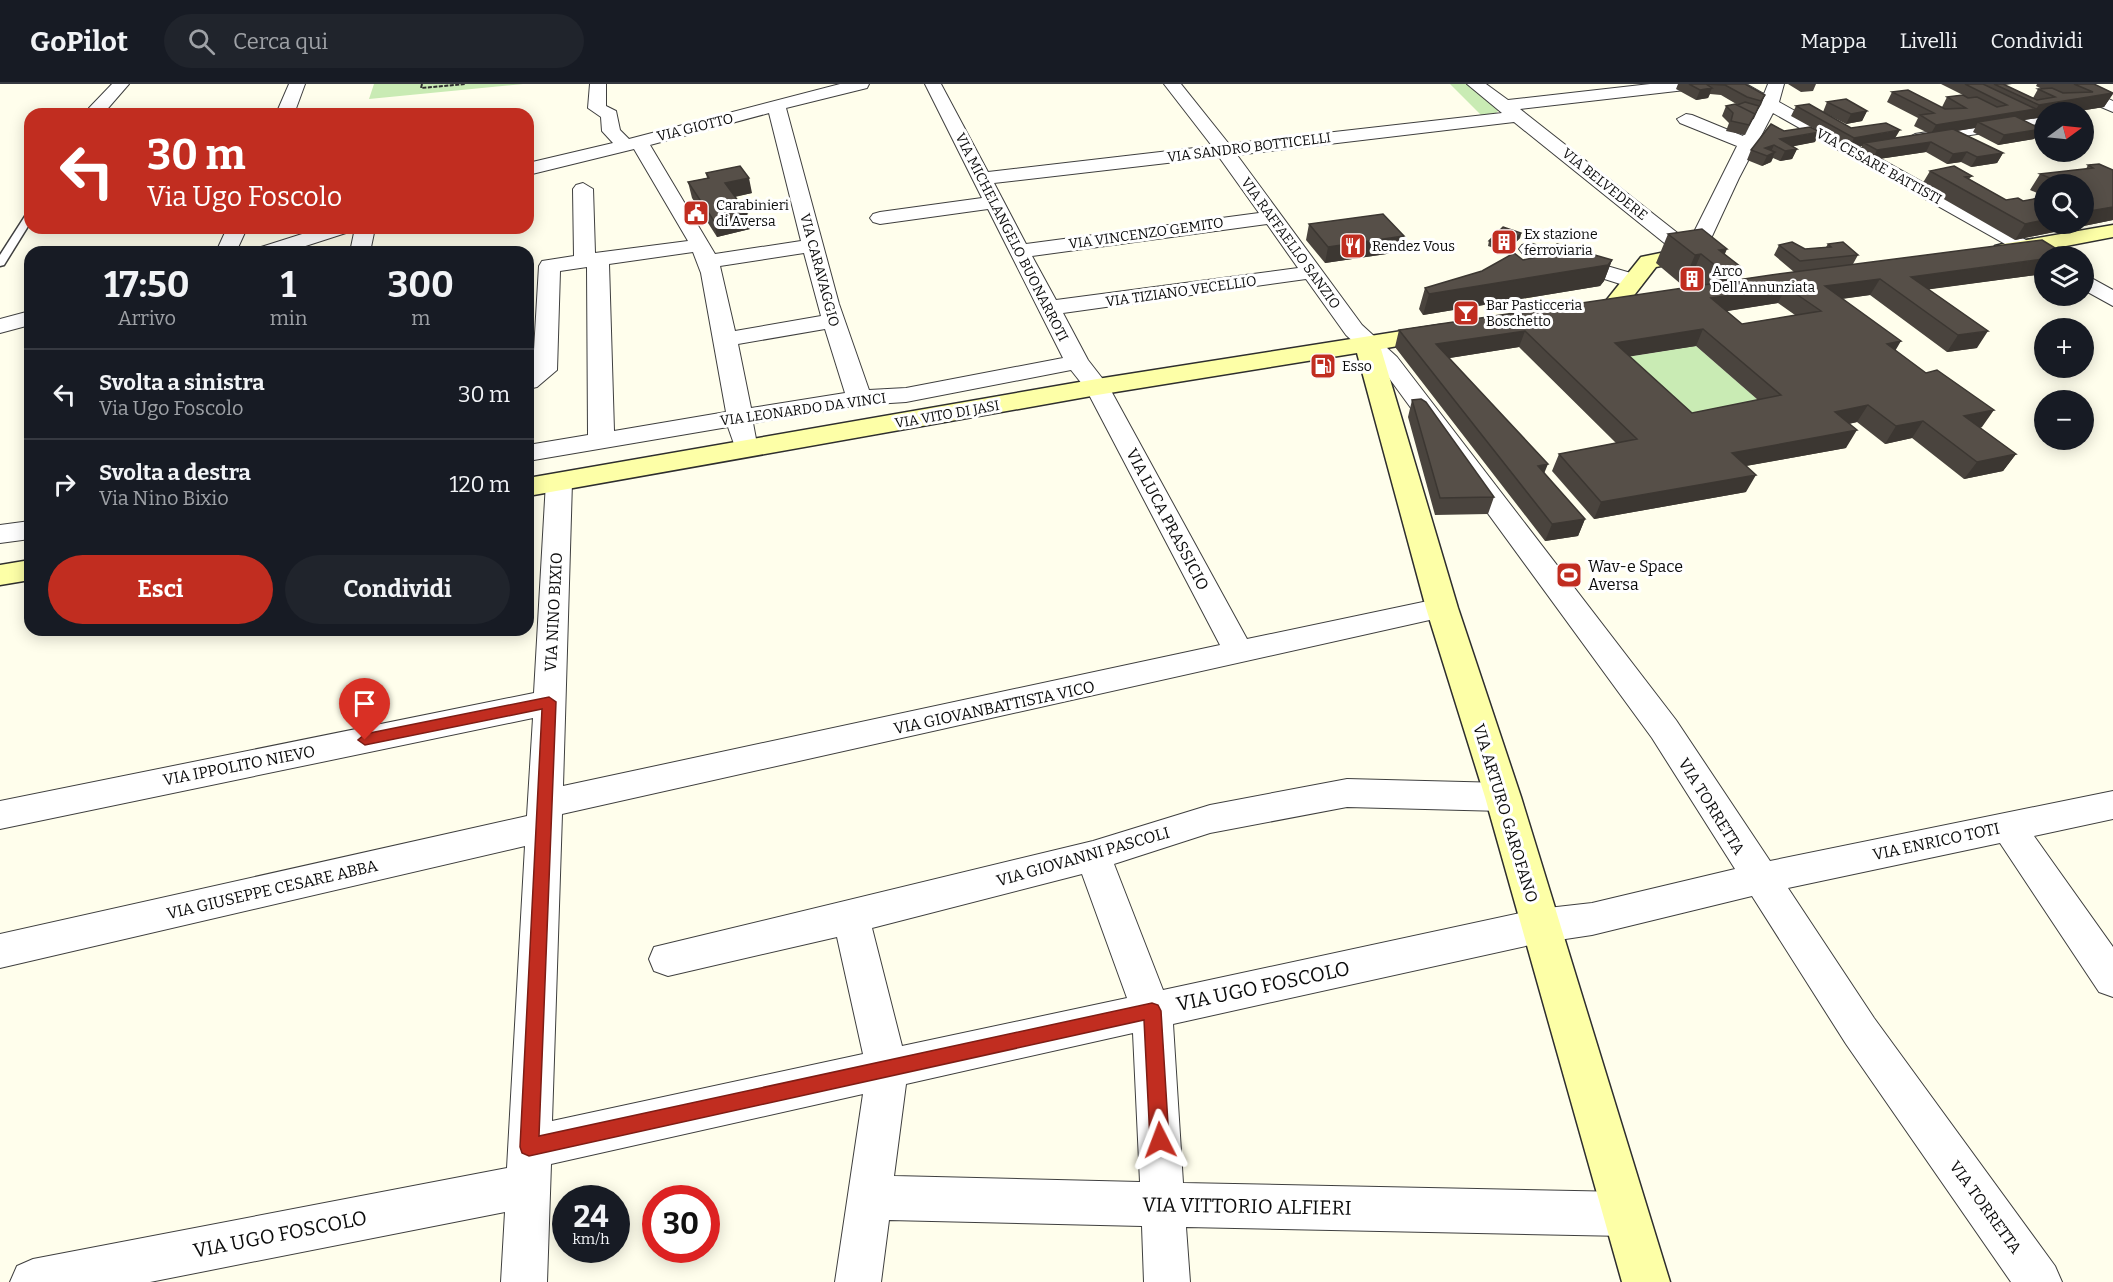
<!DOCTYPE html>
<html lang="it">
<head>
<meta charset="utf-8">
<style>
	body { margin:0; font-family:Bitter,serif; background:#20242c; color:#f1f3f6; height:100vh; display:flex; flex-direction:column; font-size:22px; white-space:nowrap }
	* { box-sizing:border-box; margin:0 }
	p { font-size:20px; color:#9ea1a6 }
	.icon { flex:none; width:33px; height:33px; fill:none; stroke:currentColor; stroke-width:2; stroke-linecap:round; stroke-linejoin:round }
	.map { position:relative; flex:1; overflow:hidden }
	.sheet { position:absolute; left:24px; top:162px; width:510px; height:390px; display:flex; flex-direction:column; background:#171b24; border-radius:18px; box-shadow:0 3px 15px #0003 }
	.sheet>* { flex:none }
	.banner { position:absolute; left:24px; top:24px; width:510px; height:126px; border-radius:18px; box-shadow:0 3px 15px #0003; background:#c12d20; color:#fff; overflow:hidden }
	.needle { width:39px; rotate:75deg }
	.buttons { position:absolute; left:2034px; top:18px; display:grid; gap:12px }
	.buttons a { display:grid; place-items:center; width:60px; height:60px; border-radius:50%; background:#171b24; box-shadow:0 3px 15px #0003; font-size:30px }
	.speed { position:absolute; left:552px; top:1101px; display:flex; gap:12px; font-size:30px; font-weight:700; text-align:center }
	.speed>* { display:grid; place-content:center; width:78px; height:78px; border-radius:50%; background:#171b24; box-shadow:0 3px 15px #0003; line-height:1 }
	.speed small { font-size:15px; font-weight:400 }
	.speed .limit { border:9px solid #d22; background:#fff; color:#111 }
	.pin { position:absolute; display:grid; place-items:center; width:51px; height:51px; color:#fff; margin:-62px -26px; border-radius:50% 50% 50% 0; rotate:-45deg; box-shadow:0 0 6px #0007 }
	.pin .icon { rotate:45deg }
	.me { position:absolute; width:66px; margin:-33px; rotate:357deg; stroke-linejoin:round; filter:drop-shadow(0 0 4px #0008) }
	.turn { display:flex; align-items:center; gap:21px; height:126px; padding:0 24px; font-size:27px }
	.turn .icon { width:78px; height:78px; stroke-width:2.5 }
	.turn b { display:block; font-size:42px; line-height:51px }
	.eta { display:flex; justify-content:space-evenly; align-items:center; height:102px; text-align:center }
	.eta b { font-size:36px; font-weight:700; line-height:42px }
	.button { display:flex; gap:12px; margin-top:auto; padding:12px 24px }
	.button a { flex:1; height:69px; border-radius:36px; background:#c12d20; color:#fff; font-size:24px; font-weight:700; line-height:69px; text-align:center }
	.button a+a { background:#20242c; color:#f1f3f6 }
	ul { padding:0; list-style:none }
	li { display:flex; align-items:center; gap:18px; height:90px; padding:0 24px; border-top:2px solid #363941 }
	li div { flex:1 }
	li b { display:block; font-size:22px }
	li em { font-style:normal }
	header { display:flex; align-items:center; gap:36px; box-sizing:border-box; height:84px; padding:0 30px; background:#171b24; border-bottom:2px solid #363941 }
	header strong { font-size:28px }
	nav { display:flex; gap:33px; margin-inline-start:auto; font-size:21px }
	.search { width:420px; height:54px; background:#20242c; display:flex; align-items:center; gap:15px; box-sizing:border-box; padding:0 21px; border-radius:33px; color:#9ea1a6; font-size:22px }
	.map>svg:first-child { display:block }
</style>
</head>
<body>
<header>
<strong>GoPilot</strong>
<div class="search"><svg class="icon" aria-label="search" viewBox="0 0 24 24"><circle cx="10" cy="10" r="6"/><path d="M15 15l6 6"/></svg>Cerca qui</div>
<nav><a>Mappa</a><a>Livelli</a><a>Condividi</a></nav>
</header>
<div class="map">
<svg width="2113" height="1198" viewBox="0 0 2113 1198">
	<rect width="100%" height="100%" fill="#fffeec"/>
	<path fill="#c9ebb4" d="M374 0H523L369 15Z
		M1450 0H1468L1500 25 1496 29 1481 31Z
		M1696 262 1772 328 1683 346 1608 276Z"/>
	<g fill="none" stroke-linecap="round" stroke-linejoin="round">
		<g stroke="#3f3f3f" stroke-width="3">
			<path id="lane" d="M30 128V139L4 181 0 182V171L27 129Z"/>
		</g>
		<g stroke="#3f3f3f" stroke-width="2">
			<path id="street" d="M112 0H129L103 30H88L89 24Z
				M289 0H305L294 30H276Z
				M590 0H606V22L616 27 620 46 629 55 840 0H869L867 4 786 24 839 220 869 306 906 304 1063 274 988 125 880 140 873 138 870 134 873 130 880 128 982 114 925 0H941L988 88 1212 62 1164 0H1181L1229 60 1502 29 1467 0H1486L1508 16 1650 0H1702L1694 5 1520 25 1689 158 1737 62 1680 39 1677 35 1686 30 1692 31 1743 52 1760 22 1726 0H1746L1764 10 1768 0H1784L1779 18 2051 170 2054 172H2044V180L2037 178 1773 29 1739 94 1707 163 1697 174H1683L1514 38 1237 71 1362 241 1397 273 1676 636 1770 777 2113 707V735L2034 752 2113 863V913L2099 908 2000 759 1788 804 1874 934 2055 1182 2062 1198H2011L1846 960 1752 812 1592 851 1539 859 1173 940 1183 1099 1625 1108 1641 1114 1647 1130 1641 1146 1625 1152 1186 1143 1190 1198H1144L1142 1142 889 1136 881 1198H835L863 1010 551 1080 547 1198H501L505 1128 150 1198H10L17 1182 33 1175 507 1084 525 762 0 884V850L527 732 533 634 0 745V717L534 609 546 398 550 392 559 390 568 392 572 398 563 702 1220 561 1086 305 1071 286 906 318 859 321 753 339 756 355 752 360 743 363 734 360 728 343 528 377V361L588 351 587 183 560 187 557 286 537 303 528 305V287L533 283 539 182 542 177 574 172 573 105 576 101 583 99 593 105 595 169 688 157 634 65 528 91V79L613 59 602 47 601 33 588 24ZM769 29 801 157 715 170 650 61ZM1219 73 1259 129 1026 160 994 99ZM1267 140 1298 184 1056 216 1032 172ZM693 168 701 189 726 328 614 347 609 180ZM804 169 821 232 735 247 720 182ZM1306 195 1346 251 1381 283 1652 654 1735 785 1592 819 1539 825 1163 906 1114 780 1210 749 1347 723 1503 727 1515 723 1520 713 1515 703 1503 699 1347 695 1210 721 1093 757 654 863 649 875 654 887 668 892 837 853 863 970 552 1037 562 730 1452 531 1457 524 1452 517 1442 514 1247 555 1109 303 1088 276 1063 229ZM825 245 845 309 751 324 738 260ZM1082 790 1127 914 902 962 872 844ZM1133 949 1140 1098 894 1092 906 1000Z
				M2054 0H2076L2113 17V28L2056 4Z
				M2044 29V39L1915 60 1906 55 1915 50Z
				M227 144H247L236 168H216Z
				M321 144H352L349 148 287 168H255L258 164Z
				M355 144H375L370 168H350Z
				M1529 159 1641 192 1644 197 1641 202 1633 204 1522 169 1519 165 1522 161Z
				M2084 190 2113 206V222L2084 206Z
				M30 227V241L0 249V235Z
				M30 437V455L0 459V441Z"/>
		</g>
		<g stroke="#2e2e2e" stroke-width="3">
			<path id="secondary" d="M2113 141V153L2003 174 1995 172 1992 167 1995 162 2003 160Z
				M1690 163 1698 165 1711 178 1708 183 1700 185 1686 177 1656 183 1625 223H1609L1605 218 1641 173Z
				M1440 241 1448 243 1452 248 1448 253 1381 265 1458 524 1521 713 1670 1198H1622L1485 713 1426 524 1357 269 1097 311 528 412V394L1097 295Z
				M30 476V496L0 501V481Z"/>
		</g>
		<path stroke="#2e2e2e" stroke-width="2" stroke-dasharray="4 1.5" stroke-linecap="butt" d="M422 0 421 4 466 0"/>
		<use href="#lane" fill="#fff" fill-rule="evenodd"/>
		<use href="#street" fill="#fff" fill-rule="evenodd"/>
		<use href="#secondary" fill="#fdffa7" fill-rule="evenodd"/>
	</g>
	<path fill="#4a443e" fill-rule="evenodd" d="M1678 0H1745L1765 11 1745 51 1726 47 1729 39 1722 32 1726 22 1738 21 1721 11 1710 10 1708 14 1696 16 1676 5Z
		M1788 0H1816L1813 7 1801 8Z
		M1941 0H2012L2005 1 2033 14 2038 5H2042L2036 2 2037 0H2094L2113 9V10L2104 23 2073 28H2044V33L2023 36 2041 45 2034 55 1998 61 1973 48 1975 44 1957 47 2003 69 1997 79 1971 83 1961 78 1947 80 1926 68 1872 76 1859 69 1862 62 1849 64 1791 32 1796 22 1851 44 1896 54 1928 49 1914 42 1918 34 1887 18 1892 8 1942 23 1947 13 1963 11Z
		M1827 18 1867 27 1862 37 1846 40 1823 28Z
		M1784 47 1815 58 1793 62 1797 65 1792 75 1780 77 1773 74 1771 78 1762 82 1747 76 1751 66Z
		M2099 80 2113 86V136L2015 156 1921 102 1930 87 1954 82 1972 92 1969 95 2006 116 2018 114 2023 117 2044 113V140H2084V100H2044V112L2030 106 2040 90 2086 85 2088 81Z
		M706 89 752 109 735 113 747 129 750 145 717 153 692 114 688 98 707 94Z
		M1309 140 1400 168 1325 179 1306 156Z
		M1521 149 1520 154 1506 168 1488 162 1489 157Z
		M1668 150 1725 170 1735 196 1794 188 1774 171 1779 161 1805 165 1826 163 1828 160 1858 171 1853 180 2044 190 1929 205 1977 264 1947 268 1870 211 1842 215 1895 267 1982 343 1980 344 2016 370 2003 387 1964 395 1912 354 1885 360 1857 338 1849 340 1846 364 1746 382V408L1594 435 1552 387 1559 370 1616 359 1519 263 1449 274 1544 389 1585 435 1578 452 1545 457 1395 263 1399 246 1692 203 1688 200 1682 201 1656 179ZM1778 219 1795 231 1742 240 1726 227ZM1696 262 1758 316 1692 329 1629 272Z
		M1523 176H1612L1604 197 1600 202 1423 231 1419 225 1425 204Z
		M1412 316 1494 413 1488 430 1435 431 1408 333Z"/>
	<path fill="#3c3732" d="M1712 4 1708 14 1696 16 1700 6Z
		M2113 9 2104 23 2073 28H2044V33L1987 42 1978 38 1975 44 1930 51 1936 41 2036 25 2039 21Z
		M1765 11 1761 21 1757 27 1761 17Z
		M1867 27 1862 37 1846 40 1851 30Z
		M2041 45 2034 55 1998 61 2004 51Z
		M1900 46 1894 56 1864 59 1862 62 1849 64 1854 54Z
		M1820 48 1815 58 1780 65V55Z
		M1931 58 1926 68 1872 76 1877 66Z
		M1774 61 1770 70 1775 68 1771 78 1762 82 1767 72 1765 64Z
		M1797 65 1792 75 1780 77 1785 67Z
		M1967 68 1961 78 1947 80 1953 70Z
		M2003 69 1997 79 1971 83 1977 73Z
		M749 94 752 109 728 114 725 99Z
		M2113 123V136L2015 156 2025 140 2044 136V140H2084V128Z
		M747 129 750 145 717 153 714 137Z
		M1521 149 1520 154 1506 168 1508 163Z
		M1404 152 1400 168 1325 179 1328 163Z
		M1727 165 1719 184V166Z
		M1701 170 1688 200 1682 201 1695 171Z
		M2044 175V190L1902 209 1911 193Z
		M1612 176 1604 197 1600 202 1423 231 1429 210Z
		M1741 183 1728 212 1786 203 1778 219 1703 231 1707 216 1721 186Z
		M1880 195 1870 211 1816 218 1825 202Z
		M1703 245 1696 262 1608 276 1615 259Z
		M1525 247 1519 263 1431 277 1436 260Z
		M1988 247 1977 264 1947 268 1958 251Z
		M1901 257 1891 274 1887 260Z
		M1868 321 1857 338 1824 345 1835 328Z
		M1994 326 1982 343 1953 349 1964 332Z
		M1923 337 1912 354 1885 360 1896 342Z
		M1857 346 1846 364 1723 386 1732 369Z
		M2016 370 2003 387 1964 395 1977 378Z
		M1548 380 1541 397 1538 382Z
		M1756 391 1746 408 1594 435 1601 418Z
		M1585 435 1578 452 1545 457 1552 440Z"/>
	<path fill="#564f48" stroke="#3c3732" stroke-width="1.5" fill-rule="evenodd" d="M1689 0H1745L1765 11 1761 17 1747 13 1725 1 1706 0 1712 4 1700 6Z
		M1965 0H1983L2036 25 1936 41 1920 31 1934 29 1892 8 1908 6 1945 25 1966 24 1947 13 1963 11 1968 14 1977 13 1997 23 2007 21Z
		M1994 0H2003L2037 16 2055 13 2038 5 2052 4 2063 9 2093 8 2074 0H2094L2113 9 2039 21Z
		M1846 15 1867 27 1851 30 1827 18Z
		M1745 18 1759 22 1753 35 1755 30 1737 21Z
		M1735 20 1755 30 1749 41 1731 37 1733 29 1726 22Z
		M1809 20 1851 44 1886 39 1900 46 1854 54 1796 22Z
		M2015 32 2041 45 2004 51 1978 38Z
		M1771 40 1784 47 1810 43 1820 48 1780 55 1797 65 1785 67 1774 61 1765 64 1775 68 1767 72 1751 66Z
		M1953 45 2003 69 1977 73 1967 68 1953 70 1931 58 1877 66 1864 59Z
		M2099 80 2113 86V123L2084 128V100H2064L2040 90 2093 84 2088 81Z
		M740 82 749 94 725 99 747 129 714 137 688 98 709 94 706 89Z
		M1954 82 1972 92 1965 93 2006 116 2018 114 2023 117 2044 113V136L2025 140 1930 87Z
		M1383 130 1404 152 1328 163 1309 140Z
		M1503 143 1521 149 1508 163 1489 157Z
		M1702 145 1727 165 1719 166 1741 183 1721 186 1701 170 1695 171 1668 150Z
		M2042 156 2068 172H2044V175L1911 193 1988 247 1958 251 1880 195 1825 202 1901 257 1887 260 1926 289 1937 286 1994 326 1964 332 2016 370 1977 378 1923 337 1896 342 1868 321 1835 328 1857 346 1732 369 1756 391 1601 418 1559 370 1637 355 1525 247 1436 260 1548 380 1538 382 1585 435 1552 440 1399 246 1771 191ZM1786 203 1821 227 1742 240 1711 214ZM1703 245 1781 311 1692 329 1615 259Z
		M1792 158 1805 165 1831 163 1828 160 1843 158 1858 171 1800 177 1779 161Z
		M1557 160 1612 176 1608 181 1429 210 1425 204 1482 187 1514 169 1523 176 1547 171Z
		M1421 315 1426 318 1494 413 1440 414 1412 316Z"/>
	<path fill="#c12d20" stroke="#7d1d15" stroke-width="1.5" d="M549 613 556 618 539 1052 1152 919 1158 921 1161 927 1169 1056 1166 1062 1160 1065 1153 1062 1150 1056 1144 936 529 1072 522 1069 520 1063 542 625 365 661 358 656 365 650Z"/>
	<defs>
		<g id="civic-square" transform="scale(1.35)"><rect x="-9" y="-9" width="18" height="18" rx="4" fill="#c12d20" stroke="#fff"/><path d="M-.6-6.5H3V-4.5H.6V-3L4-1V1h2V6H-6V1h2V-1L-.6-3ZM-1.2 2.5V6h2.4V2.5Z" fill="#fff"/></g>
		<g id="building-square" transform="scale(1.35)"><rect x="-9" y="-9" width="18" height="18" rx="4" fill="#c12d20" stroke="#fff"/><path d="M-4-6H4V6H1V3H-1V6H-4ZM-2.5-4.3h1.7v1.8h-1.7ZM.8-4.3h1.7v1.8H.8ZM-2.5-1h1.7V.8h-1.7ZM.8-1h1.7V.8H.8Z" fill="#fff"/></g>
		<g id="restaurant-square" transform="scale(1.35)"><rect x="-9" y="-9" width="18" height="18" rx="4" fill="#c12d20" stroke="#fff"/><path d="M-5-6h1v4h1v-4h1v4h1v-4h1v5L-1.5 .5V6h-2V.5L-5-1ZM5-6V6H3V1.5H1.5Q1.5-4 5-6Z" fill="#fff"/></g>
		<g id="bar-square" transform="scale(1.35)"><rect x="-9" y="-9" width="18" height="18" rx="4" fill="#c12d20" stroke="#fff"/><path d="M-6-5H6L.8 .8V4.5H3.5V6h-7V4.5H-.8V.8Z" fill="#fff"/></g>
		<g id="fuel-square" transform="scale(1.35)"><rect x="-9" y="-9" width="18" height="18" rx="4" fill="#c12d20" stroke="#fff"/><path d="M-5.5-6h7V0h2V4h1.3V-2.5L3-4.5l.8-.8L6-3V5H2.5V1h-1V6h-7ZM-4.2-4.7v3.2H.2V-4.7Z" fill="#fff"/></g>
		<g id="stadium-square" transform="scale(1.35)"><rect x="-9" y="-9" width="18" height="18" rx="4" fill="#c12d20" stroke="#fff"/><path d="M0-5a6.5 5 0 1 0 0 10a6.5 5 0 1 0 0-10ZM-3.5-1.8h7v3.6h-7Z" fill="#fff"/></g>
	</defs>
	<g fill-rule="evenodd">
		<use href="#civic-square" x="696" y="129"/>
		<use href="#building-square" x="1504" y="158"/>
		<use href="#restaurant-square" x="1353" y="162"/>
		<use href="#building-square" x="1692" y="195"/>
		<use href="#bar-square" x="1466" y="229"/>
		<use href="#fuel-square" x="1323" y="282"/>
		<use href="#stadium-square" x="1569" y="491"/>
	</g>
	<g text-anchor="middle" stroke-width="6" stroke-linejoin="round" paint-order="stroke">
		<g font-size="14" fill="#0c0c0c" stroke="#fff">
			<text transform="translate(695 43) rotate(-14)" y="5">VIA GIOTTO</text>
			<text transform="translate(1249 63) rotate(-7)" y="5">VIA SANDRO BOTTICELLI</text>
			<text transform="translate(1879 82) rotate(29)" y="5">VIA CESARE BATTISTI</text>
			<text transform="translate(1605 100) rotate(39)" y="5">VIA BELVEDERE</text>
			<text transform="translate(1146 149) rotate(-8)" y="5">VIA VINCENZO GEMITO</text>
			<text transform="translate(1012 153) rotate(63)" y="5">VIA MICHELANGELO BUONARROTI</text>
			<text transform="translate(1291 159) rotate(54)" y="5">VIA RAFFAELLO SANZIO</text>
			<text transform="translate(820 186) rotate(75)" y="5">VIA CARAVAGGIO</text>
			<text transform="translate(1181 207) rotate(-8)" y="5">VIA TIZIANO VECELLIO</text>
			<text transform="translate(803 325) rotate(-8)" y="5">VIA LEONARDO DA VINCI</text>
			<text transform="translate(947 330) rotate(-10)" y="5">VIA VITO DI JASI</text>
		</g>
		<g font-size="14" fill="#0c0c0c" stroke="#fff" text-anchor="start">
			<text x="716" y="126">Carabinieri<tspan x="716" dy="16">di Aversa</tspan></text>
			<text x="1524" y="155">Ex stazione<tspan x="1524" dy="16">ferroviaria</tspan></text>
			<text x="1372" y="167">Rendez Vous</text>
			<text x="1712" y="192">Arco<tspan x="1712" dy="16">Dell'Annunziata</tspan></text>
			<text x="1486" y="226">Bar Pasticceria<tspan x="1486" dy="16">Boschetto</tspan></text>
			<text x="1342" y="287">Esso</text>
		</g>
		<g font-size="16" fill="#0c0c0c" stroke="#fff">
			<text transform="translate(1168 435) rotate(62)" y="6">VIA LUCA PRASSICIO</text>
			<text transform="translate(553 528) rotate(-87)" y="6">VIA NINO BIXIO</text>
			<text transform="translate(994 623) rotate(-12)" y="6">VIA GIOVANBATTISTA VICO</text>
			<text transform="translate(239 681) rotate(-11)" y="6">VIA IPPOLITO NIEVO</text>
			<text transform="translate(1712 722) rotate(58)" y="6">VIA TORRETTA</text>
			<text transform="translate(1506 729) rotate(73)" y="6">VIA ARTURO GAROFANO</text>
			<text transform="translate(1936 757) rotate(-12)" y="6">VIA ENRICO TOTI</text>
			<text transform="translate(1083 772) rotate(-16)" y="6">VIA GIOVANNI PASCOLI</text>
			<text transform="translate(272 805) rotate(-13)" y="6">VIA GIUSEPPE CESARE ABBA</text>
			<text transform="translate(1986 1123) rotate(54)" y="6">VIA TORRETTA</text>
		</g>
		<g font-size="16" fill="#0c0c0c" stroke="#fff" text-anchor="start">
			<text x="1588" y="488">Wav-e Space<tspan x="1588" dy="18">Aversa</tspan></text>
		</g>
		<g font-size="20" fill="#0c0c0c" stroke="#fff">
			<text transform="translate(1263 902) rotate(-12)" y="7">VIA UGO FOSCOLO</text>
			<text transform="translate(1247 1122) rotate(1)" y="7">VIA VITTORIO ALFIERI</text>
			<text transform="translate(280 1150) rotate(-11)" y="7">VIA UGO FOSCOLO</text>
		</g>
	</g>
</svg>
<div class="buttons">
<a><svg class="needle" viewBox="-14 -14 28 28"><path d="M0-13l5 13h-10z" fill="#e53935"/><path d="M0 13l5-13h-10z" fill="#9ea1a6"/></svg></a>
<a><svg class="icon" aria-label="search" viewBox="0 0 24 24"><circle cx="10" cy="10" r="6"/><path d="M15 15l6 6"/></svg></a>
<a><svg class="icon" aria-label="layers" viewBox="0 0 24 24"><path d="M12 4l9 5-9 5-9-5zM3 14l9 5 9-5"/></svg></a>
<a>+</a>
<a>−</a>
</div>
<div class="speed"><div>24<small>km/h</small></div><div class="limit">30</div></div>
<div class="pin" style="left:365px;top:656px;background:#d93025"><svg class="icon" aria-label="arrive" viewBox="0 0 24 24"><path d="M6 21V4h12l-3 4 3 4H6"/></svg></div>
<svg class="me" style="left:1160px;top:1056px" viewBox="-20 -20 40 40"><path d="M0-17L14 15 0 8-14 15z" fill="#c12d20" stroke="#fff" stroke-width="4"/></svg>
<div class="banner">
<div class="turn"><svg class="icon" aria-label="left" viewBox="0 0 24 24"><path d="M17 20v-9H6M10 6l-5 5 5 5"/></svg><div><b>30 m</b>Via Ugo Foscolo</div></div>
</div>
<section class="sheet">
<div class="eta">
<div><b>17:50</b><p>Arrivo</p></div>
<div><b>1</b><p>min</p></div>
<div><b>300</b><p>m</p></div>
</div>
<ul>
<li><svg class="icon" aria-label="left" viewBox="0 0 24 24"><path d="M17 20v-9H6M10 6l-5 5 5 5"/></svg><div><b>Svolta a sinistra</b><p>Via Ugo Foscolo</p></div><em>30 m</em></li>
<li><svg class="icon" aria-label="right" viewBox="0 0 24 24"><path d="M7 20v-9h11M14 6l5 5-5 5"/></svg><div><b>Svolta a destra</b><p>Via Nino Bixio</p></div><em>120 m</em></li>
</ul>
<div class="button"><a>Esci</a><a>Condividi</a></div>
</section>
</div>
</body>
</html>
